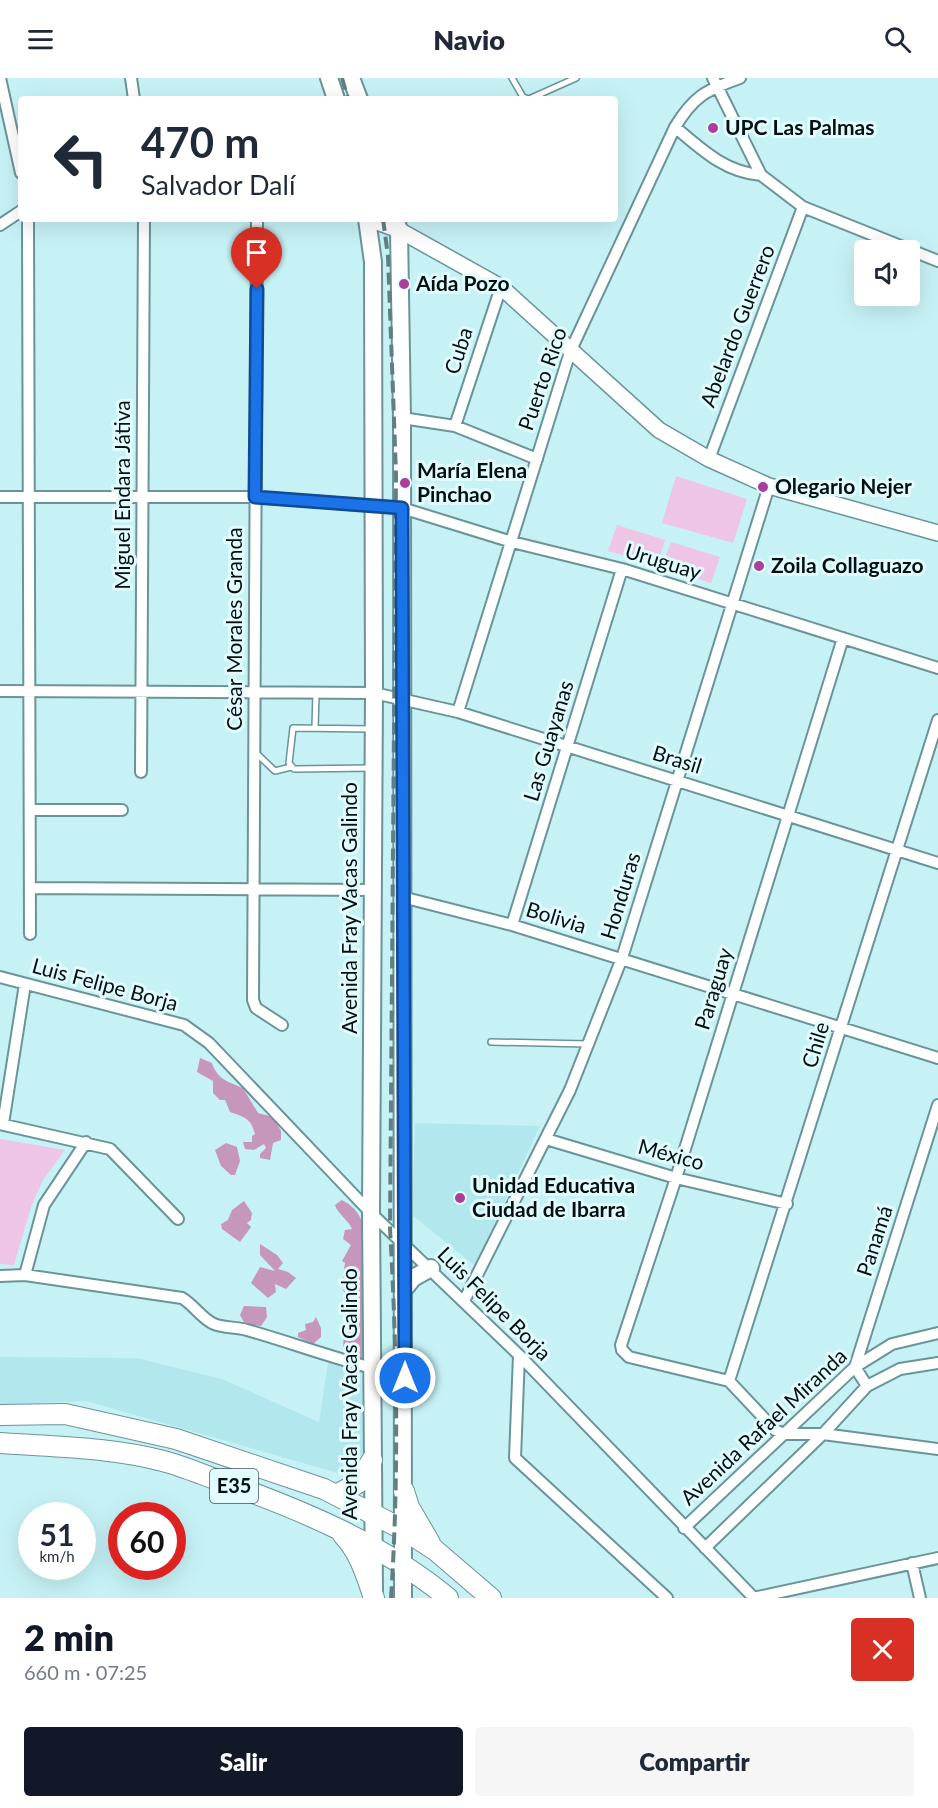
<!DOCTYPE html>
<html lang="es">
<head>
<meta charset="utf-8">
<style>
	body { margin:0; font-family:Lato,sans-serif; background:#f6f6f7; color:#1f2937; height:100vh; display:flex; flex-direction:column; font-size:22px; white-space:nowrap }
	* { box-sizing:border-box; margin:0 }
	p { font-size:20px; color:#747a83 }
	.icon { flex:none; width:33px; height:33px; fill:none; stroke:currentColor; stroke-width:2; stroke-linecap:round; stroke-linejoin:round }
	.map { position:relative; height:1520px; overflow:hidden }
	.sheet { display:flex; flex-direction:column; background:#fff; flex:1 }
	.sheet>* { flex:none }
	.top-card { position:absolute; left:18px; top:18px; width:600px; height:126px; border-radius:6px; box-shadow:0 6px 24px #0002; background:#fff; color:#1f2937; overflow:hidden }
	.controls { position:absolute; left:854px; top:162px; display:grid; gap:12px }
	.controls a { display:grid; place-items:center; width:66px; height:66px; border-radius:6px; background:#fff; box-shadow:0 6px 24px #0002; font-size:30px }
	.speed { position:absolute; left:18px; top:1424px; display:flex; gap:12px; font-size:30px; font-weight:700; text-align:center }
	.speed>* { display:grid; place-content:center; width:78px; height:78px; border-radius:50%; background:#fff; box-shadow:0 6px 24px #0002; line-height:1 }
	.speed small { font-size:15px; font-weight:400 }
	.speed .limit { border:9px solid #d22; background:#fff; color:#111 }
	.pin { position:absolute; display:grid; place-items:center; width:51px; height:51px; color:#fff; margin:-62px -26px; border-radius:50% 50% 50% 0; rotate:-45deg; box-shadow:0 0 6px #0007 }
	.pin .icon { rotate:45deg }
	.me { position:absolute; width:66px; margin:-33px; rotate:0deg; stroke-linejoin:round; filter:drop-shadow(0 0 4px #0008) }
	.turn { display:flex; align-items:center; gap:21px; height:126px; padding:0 24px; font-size:27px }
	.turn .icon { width:78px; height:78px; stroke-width:2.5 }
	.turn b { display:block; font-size:42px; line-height:51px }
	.round { display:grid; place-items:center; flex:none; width:63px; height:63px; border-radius:6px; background:#f6f6f7 }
	.head { display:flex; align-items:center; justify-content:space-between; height:102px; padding:0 24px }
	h1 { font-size:36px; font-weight:800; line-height:45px; color:#111827 }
	.cta { display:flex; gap:12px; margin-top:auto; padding:12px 24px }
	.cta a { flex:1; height:69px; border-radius:6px; background:#111827; color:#fff; font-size:24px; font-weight:800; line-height:69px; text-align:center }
	.cta a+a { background:#f6f6f7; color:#1f2937 }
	header { display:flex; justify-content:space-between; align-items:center; height:78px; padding:0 24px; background:#fff; font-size:27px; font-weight:800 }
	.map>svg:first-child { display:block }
</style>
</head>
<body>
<header><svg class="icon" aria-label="menu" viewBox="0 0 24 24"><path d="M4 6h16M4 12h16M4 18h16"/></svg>Navio<svg class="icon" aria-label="search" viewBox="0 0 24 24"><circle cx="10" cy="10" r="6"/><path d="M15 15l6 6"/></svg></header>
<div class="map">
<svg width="938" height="1520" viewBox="0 0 938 1520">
	<rect width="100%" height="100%" fill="#c6f2f6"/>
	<path fill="#b2e8ed" d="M415 1045 540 1048 475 1188 412 1137Z
		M0 1279 137 1280 222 1301 319 1344 328 1284 361 1295 364 1375 345 1397 86 1323 0 1327Z"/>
	<path fill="#eec5e4" d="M676 398 747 421 733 465 662 445Z
		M617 447 665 462 657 487 608 473Z
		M671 464 720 479 711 505 662 489Z
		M0 1061 65 1072 43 1102 32 1126 14 1187 0 1186Z"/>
	<path fill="#c697bb" d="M200 980 212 985C217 1001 228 1004 243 1010L258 1035 273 1039 281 1053V1062L273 1065 270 1082 260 1080V1076L266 1070 264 1066 254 1072 245 1071 243 1064H252V1058L255 1056C251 1040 244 1039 230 1034L225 1022H220L213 1015V1003L197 994Z
		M226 1065 237 1069 240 1083 235 1097H231L221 1088 215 1072Z
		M342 1122C380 1142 354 1178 367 1198L363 1204V1232L365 1234 366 1247 363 1252 367 1272 363 1284 347 1278 343 1269 344 1256 348 1252 343 1247 346 1234 342 1233 348 1220 343 1212 347 1208 343 1199 345 1185 342 1183 351 1167 343 1161 345 1152 352 1151C348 1141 338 1137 335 1127Z
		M244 1123 252 1135 251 1142 247 1145 251 1149 240 1164 222 1151 221 1146 228 1142 232 1132Z
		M260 1166 277 1177 283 1185 278 1191 288 1194 296 1200 286 1211 275 1206 276 1214 268 1220 251 1205 260 1189 275 1193 260 1177Z
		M244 1228 266 1229 267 1239 261 1248 245 1246 240 1237Z
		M316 1239 321 1250V1259L313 1266 298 1259V1255L306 1252 305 1246 313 1244Z"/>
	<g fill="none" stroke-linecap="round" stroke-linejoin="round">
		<g stroke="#6a9498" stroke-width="8">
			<path id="lane" d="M512 0 523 19 529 21 576 0
				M315 650 316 615
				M372 651 293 650 289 685 294 691 372 690
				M255 674 275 693 291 689
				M491 964 588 966"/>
		</g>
		<g stroke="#6a9498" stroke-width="14">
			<path id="street" d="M0 0 21 95
				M131 0 134 21
				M713 0 761 97 803 129 938 183
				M675 49C702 72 725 94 761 97
				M28 141 30 856
				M257 141 253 922 256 930 282 947
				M0 147 21 133
				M402 340 455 348 537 381
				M455 348 501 209
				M709 381 803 129
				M0 419H255L402 430 512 464 622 491 938 590
				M843 560 676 1100 621 1267 622 1272 629 1279 729 1303 775 1352 784 1356H823L938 1371
				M0 613 374 615 458 634 938 785
				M458 634 570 274 675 49C694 18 706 12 740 0
				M141 694 144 141
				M30 732H122
				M30 810 372 812
				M402 819 512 847 938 980
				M512 847 622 491
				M0 899 184 947 209 965 371 1135 519 1277 754 1520
				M0 1046 110 1071 178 1141
				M3 1046 25 906
				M546 1061 676 1100 787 1126
				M25 1197 44 1127 86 1064
				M0 1198 25 1197 182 1220C194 1227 202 1241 214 1246 224 1250 236 1249 247 1252 289 1264 330 1279 372 1290
				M464 1223 570 1012 622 880 769 408
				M519 1277 515 1380 667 1520
				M729 1303 938 642
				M867 1308 855 1289 938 1027
				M684 1450 855 1289 892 1266 938 1255
				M705 1470 823 1356 867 1308 900 1291 938 1285
				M912 1485 920 1520
				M753 1520 938 1480"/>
		</g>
		<g stroke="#6a9498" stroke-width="18">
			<path id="secondary" d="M369 141 399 152 501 209 659 352 709 381 769 408 938 455"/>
		</g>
		<g stroke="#6a9498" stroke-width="20">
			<path id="primary" d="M329 0 336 21
				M351 0 359 21
				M367 141 373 184 374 615 371 1135 374 1513
				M395 141 399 152 402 340 403 1520
				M405 1210 413 1200 431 1190"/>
		</g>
		<g stroke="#6a9498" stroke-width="22">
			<path id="highway" d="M0 1337 65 1336 176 1361 324 1411 404 1452 435 1472 491 1520
				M0 1365C54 1369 110 1369 163 1383 183 1388 203 1397 223 1404 302 1432 383 1466 448 1520
				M404 1413 409 1429 430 1465
				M336 1417 358 1405 372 1382
				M343 1457C360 1475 366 1497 374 1520"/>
		</g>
		<use href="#lane" stroke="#fff" stroke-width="5"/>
		<use href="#street" stroke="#fff" stroke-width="10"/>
		<use href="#secondary" stroke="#fff" stroke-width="15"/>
		<use href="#primary" stroke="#fff" stroke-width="16"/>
		<use href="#highway" stroke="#fff" stroke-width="20"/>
		<path stroke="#617e81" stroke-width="4" stroke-dasharray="12 6" stroke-linecap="butt" d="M342 0 348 21
			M383 141 388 178 396 396 390 1150C397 1273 399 1398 391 1520"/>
	</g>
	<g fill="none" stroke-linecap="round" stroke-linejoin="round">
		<g stroke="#114b97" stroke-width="15">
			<path id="route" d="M257 211 255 419 402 430 405 1300"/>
		</g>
		<use href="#route" stroke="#1a73e8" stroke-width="10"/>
	</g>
	<g fill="#ac3e9b" stroke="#e2fcfe" stroke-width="2">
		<circle cx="713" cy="50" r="6"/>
		<circle cx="404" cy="206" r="6"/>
		<circle cx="405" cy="405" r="6"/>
		<circle cx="763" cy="409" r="6"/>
		<circle cx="759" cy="488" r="6"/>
		<circle cx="460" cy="1120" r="6"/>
	</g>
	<g text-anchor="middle" stroke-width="6" stroke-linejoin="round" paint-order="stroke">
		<rect fill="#e2fcfe" stroke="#455759" stroke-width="1.5" x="210" y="1391" width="48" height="34" rx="4.5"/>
		<g font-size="20" font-weight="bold" fill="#021012">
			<text x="234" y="1415">E35</text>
		</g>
		<g font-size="21" font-weight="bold" fill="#021012" stroke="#e2fcfe" text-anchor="start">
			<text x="725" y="57">UPC Las Palmas</text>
			<text x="416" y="213">Aída Pozo</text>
			<text x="417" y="400">María Elena<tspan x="417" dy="24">Pinchao</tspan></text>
			<text x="775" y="416">Olegario Nejer</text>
			<text x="771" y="495">Zoila Collaguazo</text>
			<text x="472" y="1115">Unidad Educativa<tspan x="472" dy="24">Ciudad de Ibarra</tspan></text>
		</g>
		<g font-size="21" fill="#021012" stroke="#e2fcfe">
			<text transform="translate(738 248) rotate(-69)" y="7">Abelardo Guerrero</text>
			<text transform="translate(459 273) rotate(-72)" y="7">Cuba</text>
			<text transform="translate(543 301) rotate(-71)" y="7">Puerto Rico</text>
			<text transform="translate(123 417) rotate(-90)" y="7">Miguel Endara Játiva</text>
			<text transform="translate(663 484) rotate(17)" y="7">Uruguay</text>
			<text transform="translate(235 551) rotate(-90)" y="7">César Morales Granda</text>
			<text transform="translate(549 663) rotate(-73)" y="7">Las Guayanas</text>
			<text transform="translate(677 682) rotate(17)" y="7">Brasil</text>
			<text transform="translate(621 818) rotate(-73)" y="7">Honduras</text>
			<text transform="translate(350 830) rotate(-90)" y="7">Avenida Fray Vacas Galindo</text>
			<text transform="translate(556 840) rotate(17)" y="7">Bolivia</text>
			<text transform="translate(105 907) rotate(15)" y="7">Luis Felipe Borja</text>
			<text transform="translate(714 911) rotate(-73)" y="7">Paraguay</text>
			<text transform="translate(816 967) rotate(-73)" y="7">Chile</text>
			<text transform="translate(671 1077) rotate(15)" y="7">México</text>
			<text transform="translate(875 1163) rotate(-72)" y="7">Panamá</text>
			<text transform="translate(494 1226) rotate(45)" y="7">Luis Felipe Borja</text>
			<text transform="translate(350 1316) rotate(-90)" y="7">Avenida Fray Vacas Galindo</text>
			<text transform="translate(764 1349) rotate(-43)" y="7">Avenida Rafael Miranda</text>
		</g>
	</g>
</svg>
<div class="controls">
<a><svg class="icon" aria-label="sound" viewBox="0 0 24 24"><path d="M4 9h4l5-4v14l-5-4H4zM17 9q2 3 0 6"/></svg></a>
</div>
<div class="speed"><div>51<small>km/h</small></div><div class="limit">60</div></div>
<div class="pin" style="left:257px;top:211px;background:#d93025"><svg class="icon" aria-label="arrive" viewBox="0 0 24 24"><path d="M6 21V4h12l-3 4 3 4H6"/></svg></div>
<svg class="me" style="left:405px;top:1300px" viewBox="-20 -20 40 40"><circle r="17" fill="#1a73e8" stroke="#fff" stroke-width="3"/><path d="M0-11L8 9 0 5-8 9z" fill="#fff"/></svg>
<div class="top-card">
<div class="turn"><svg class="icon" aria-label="left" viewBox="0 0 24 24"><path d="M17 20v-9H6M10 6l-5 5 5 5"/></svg><div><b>470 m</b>Salvador Dalí</div></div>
</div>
</div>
<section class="sheet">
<div class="head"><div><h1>2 min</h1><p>660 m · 07:25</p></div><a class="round" style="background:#d93025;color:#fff"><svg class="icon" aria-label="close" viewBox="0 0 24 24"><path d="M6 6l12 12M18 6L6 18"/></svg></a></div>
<div class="cta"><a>Salir</a><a>Compartir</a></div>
</section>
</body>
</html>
